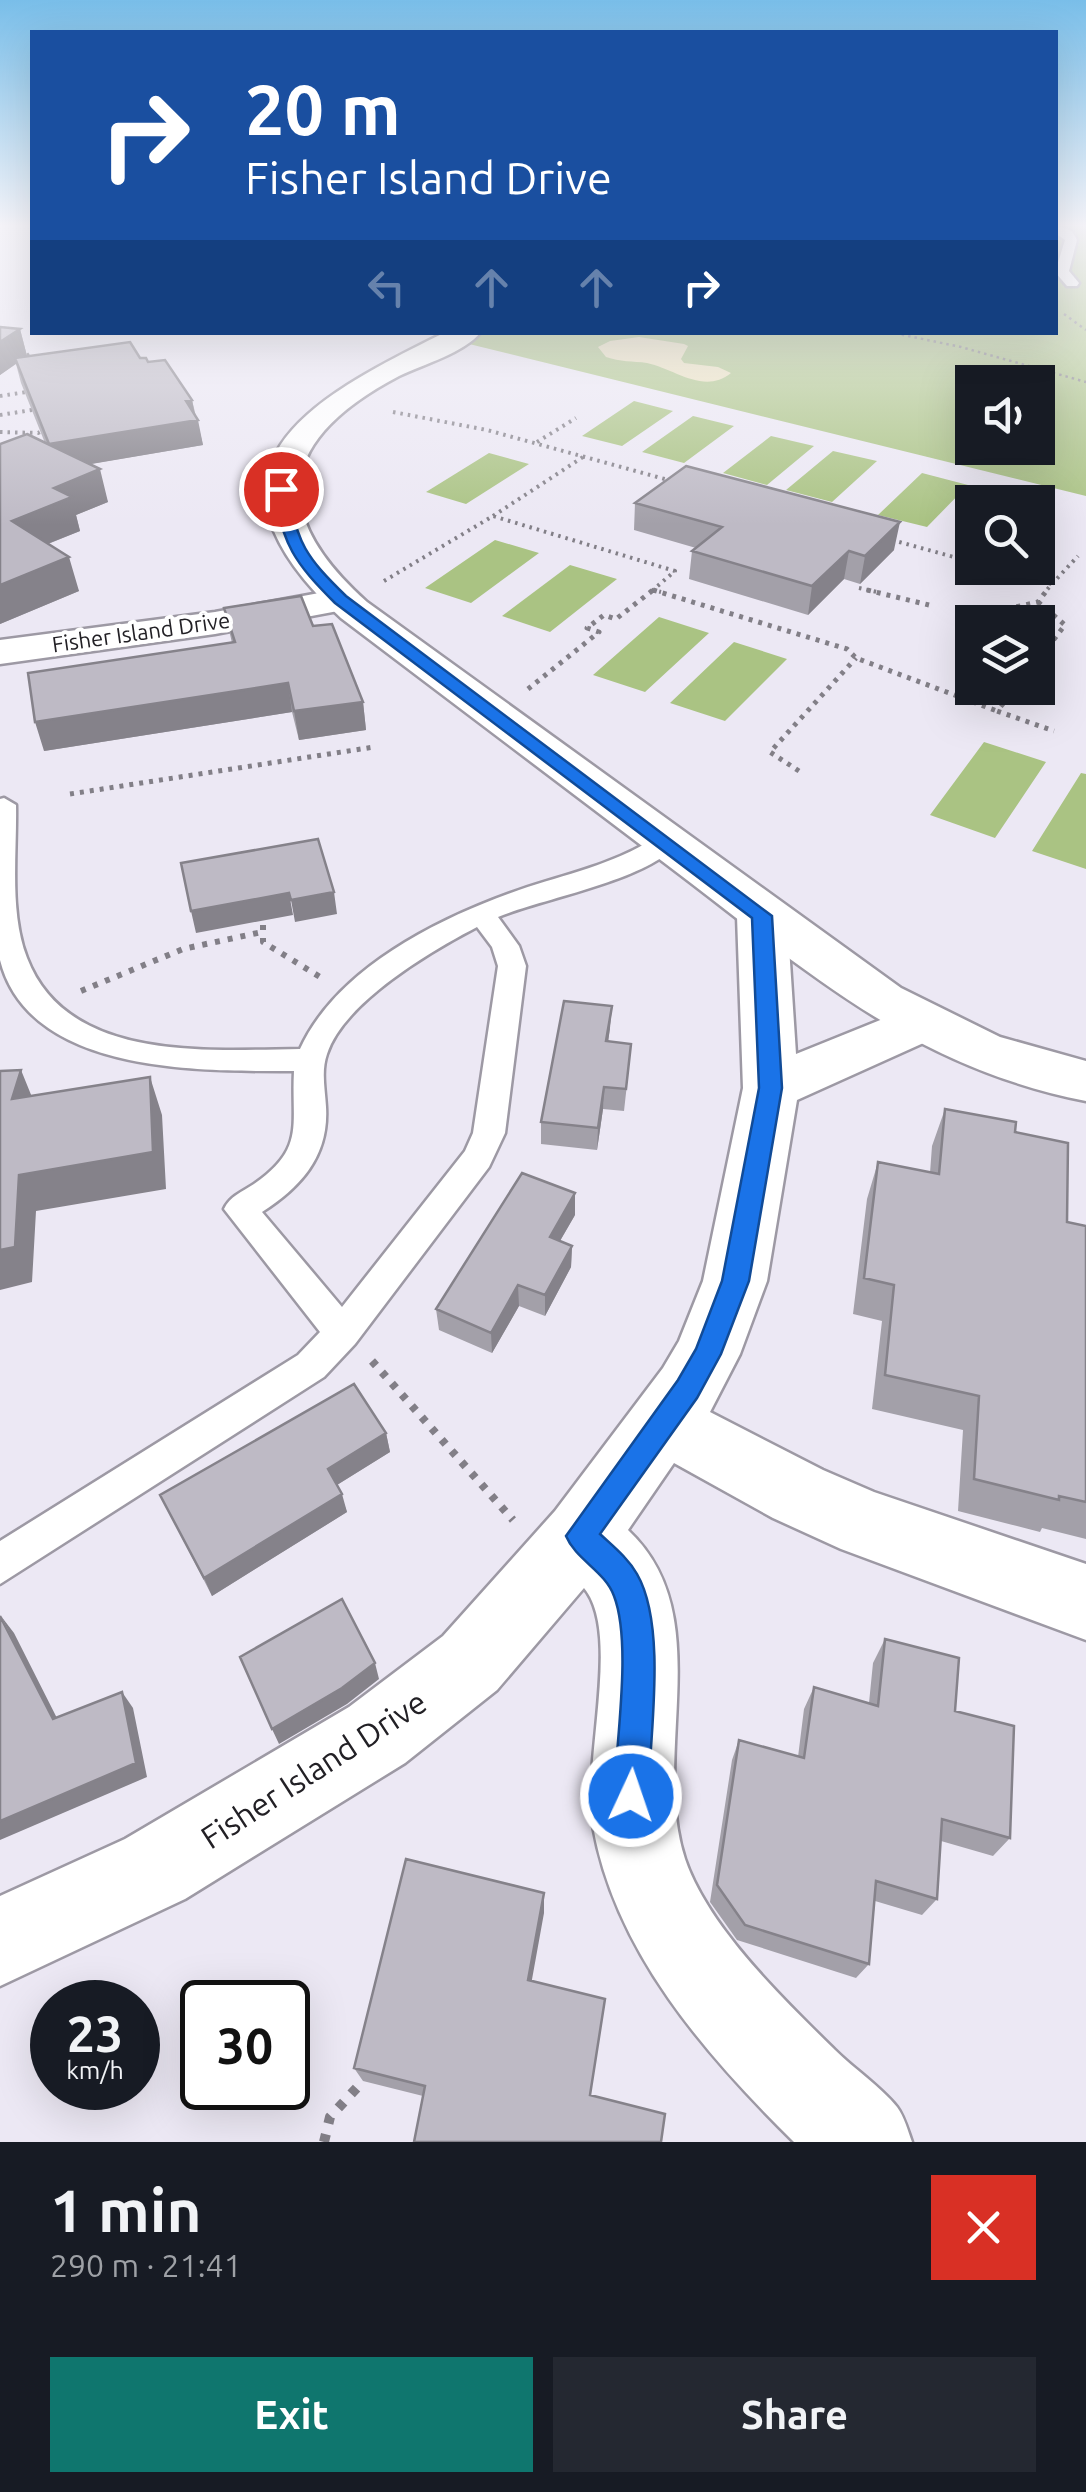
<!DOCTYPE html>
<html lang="en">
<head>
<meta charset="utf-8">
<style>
	body { margin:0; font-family:Ubuntu,sans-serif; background:#242831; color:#f1f3f6; height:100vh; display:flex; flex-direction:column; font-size:38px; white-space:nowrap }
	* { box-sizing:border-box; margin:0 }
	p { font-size:32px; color:#9ea1a6 }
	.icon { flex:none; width:55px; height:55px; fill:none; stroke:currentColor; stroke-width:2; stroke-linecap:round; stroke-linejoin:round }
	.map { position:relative; height:2142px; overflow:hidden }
	.details { display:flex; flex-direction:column; background:#171b24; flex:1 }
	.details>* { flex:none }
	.guide { position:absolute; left:30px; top:30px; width:1028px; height:305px; border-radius:0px; box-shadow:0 10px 40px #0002; background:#1a4fa0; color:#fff; overflow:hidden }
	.buttons { position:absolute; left:955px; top:365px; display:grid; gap:20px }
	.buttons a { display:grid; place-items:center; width:100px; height:100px; border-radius:0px; background:#171b24; box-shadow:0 10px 40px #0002; font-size:50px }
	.speed { position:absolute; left:30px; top:1980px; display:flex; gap:20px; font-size:50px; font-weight:700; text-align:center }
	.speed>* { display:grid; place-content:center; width:130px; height:130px; border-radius:50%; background:#171b24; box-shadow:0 10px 40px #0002; line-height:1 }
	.speed small { font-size:25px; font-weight:400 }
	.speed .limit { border:5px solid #111; border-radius:15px; background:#fff; color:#111 }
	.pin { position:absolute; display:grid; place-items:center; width:85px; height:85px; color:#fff; margin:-42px; border:5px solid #fff; border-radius:50%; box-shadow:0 2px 10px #0007 }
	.me { position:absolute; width:110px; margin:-55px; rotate:3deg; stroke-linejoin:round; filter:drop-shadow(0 0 8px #0008) }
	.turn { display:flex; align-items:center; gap:35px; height:210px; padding:0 50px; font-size:45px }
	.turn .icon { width:130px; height:130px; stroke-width:2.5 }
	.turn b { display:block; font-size:70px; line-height:85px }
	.lanes { display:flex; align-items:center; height:95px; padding:0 50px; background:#0003; justify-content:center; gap:50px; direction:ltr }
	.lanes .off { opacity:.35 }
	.round { display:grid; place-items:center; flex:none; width:105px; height:105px; border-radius:0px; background:#242831 }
	.summary { display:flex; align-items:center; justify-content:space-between; height:170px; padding:0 50px }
	h1 { font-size:60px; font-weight:700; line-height:75px }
	.action { display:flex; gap:20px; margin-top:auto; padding:20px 50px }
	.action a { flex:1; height:115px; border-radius:0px; background:#0f766e; color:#fff; font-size:40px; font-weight:700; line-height:115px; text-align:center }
	.action a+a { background:#242831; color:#f1f3f6 }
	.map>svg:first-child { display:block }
</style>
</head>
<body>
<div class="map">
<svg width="1086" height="2142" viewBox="0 0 1086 2142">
	<rect width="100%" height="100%" fill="#ece8f4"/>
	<path fill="#aac383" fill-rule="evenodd" d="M1055 225H1086V496L465 343 483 332H1055ZM972 382H1038V448H972Z
		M634 401 673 411 622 446 582 436Z
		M693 416 734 426 684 463 642 452Z
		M771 436 814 446 767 485 723 473Z
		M833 451 877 461 832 502 786 490Z
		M489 453 529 464 466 504 426 492Z
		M922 473 968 485 927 527 878 515Z
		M495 540 539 553 471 603 425 588Z
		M570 565 617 579 550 632 502 616Z
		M659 617 709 633 645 692 593 675Z
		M734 642 787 659 725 721 670 703Z
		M984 742 1046 762 995 838 930 815Z
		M1081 773 1086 774V869L1032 851Z"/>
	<path fill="#ebe1bc" d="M639 337 684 344 688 346 681 359 684 363 718 367 731 373C704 395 675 369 647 363 633 361 620 362 606 357L598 347 610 341Z"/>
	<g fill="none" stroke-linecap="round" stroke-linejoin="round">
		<g stroke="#9d99a4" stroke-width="5">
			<path id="service" d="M1055 225 1072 231 1077 240 1069 271 1079 283 1077 286H1067L1055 272 1065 240 1055 233Z
				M4 798 16 805C17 853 9 912 27 958 67 1063 209 1050 300 1049 337 968 439 918 519 890 566 874 612 865 655 838L664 836 677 844C648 880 544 898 498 917L519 946 526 966 505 1133 489 1167 355 1344 324 1377 0 1584V1541L298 1355 320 1332 224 1209C230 1196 242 1192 254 1184 306 1148 291 1125 294 1071 202 1071 29 1075 0 960 0 946 0 928 0 914 0 875 0 837 0 799ZM477 927 492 947 498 966 473 1133 465 1151 342 1307 262 1212C301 1187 329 1156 326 1107 325 1089 321 1071 327 1054 344 1002 431 951 477 927Z"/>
		</g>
		<g stroke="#9d99a4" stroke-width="5">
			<path id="minor" d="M341 589 354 592 360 600 354 608 215 634 0 664V640L215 612Z
				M762 900 779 905 787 916 796 1054 920 1004 939 1010 947 1023 939 1036 797 1100 767 1281 740 1354 710 1412 823 1470 874 1492 1086 1564V1640L841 1549 773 1518 674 1463 628 1530C719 1615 650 1753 685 1859 708 1927 784 2000 835 2050 854 2069 880 2086 897 2107 904 2116 908 2131 912 2142H794C706 2055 615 1952 593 1826 582 1763 622 1633 584 1588L497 1690 405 1763 185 1899 0 1986V1896L125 1839 349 1707 443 1636 555 1511 663 1368 679 1341 703 1281 743 1088 737 916 745 905Z"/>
		</g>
		<g stroke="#9d99a4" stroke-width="5">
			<path id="tertiary" d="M446 332H481C464 353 424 364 399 376 281 438 265 511 367 602L901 988 1000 1037 1086 1061V1101C908 1066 802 966 662 861 555 780 448 699 341 618 181 469 305 401 446 332Z"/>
		</g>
		<path stroke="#827f87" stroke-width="2.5" stroke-dasharray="2.5 4" stroke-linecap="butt" d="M1064 314 1086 330
			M889 332 961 347 1086 382
			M27 355 32 351"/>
		<path stroke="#827f87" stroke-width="4" stroke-dasharray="2.5 5" stroke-linecap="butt" d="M0 396 33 391
			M393 412 487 430 672 481
			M0 415 38 409
			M0 432 38 433 48 428
			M537 442 576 418
			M493 516 583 457
			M892 540 972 562
			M991 568 1052 584 1045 592
			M384 581 493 516 675 571 653 590 661 592
			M1052 584 1078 556
			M859 588 877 592
			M650 592 653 590"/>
		<path stroke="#827f87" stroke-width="5" stroke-dasharray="4 6" stroke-linecap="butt" d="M653 590 847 649 856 658 997 711
			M867 590 929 605
			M1038 602 1065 625 1038 660
			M997 611 1038 602 1047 590
			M1016 688 997 711 1054 731
			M528 689 599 632 587 628 604 615 616 619 653 590
			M799 771 770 752 856 658
			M70 794 374 747"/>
		<path stroke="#827f87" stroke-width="6" stroke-dasharray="5 8" stroke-linecap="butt" d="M263 912V942L320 977
			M81 991 183 949 262 932"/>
		<path stroke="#827f87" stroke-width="8" stroke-dasharray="6 9" stroke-linecap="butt" d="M372 1361 513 1520"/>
		<path stroke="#827f87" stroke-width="10" stroke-dasharray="8 11" stroke-linecap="butt" d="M324 2142 330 2117 363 2081"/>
		<use href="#service" fill="#fff" fill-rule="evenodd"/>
		<use href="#minor" fill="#fff" fill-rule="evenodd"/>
		<use href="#tertiary" fill="#fff" fill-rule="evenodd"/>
	</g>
	<path fill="#a3a0a9" d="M0 327 20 329 27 356 140 358 148 362 192 400 203 445 90 464 108 502 76 515 80 531 48 544 79 591 0 624V444L45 443 21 383 16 364 0 375Z
		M635 503 894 550 860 584 844 579 808 615 689 579 692 551 696 548 634 530Z
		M224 608 313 626 363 702 366 730 299 740 292 712 44 751 232 643Z
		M610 1028 608 1042 629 1066 624 1111 603 1109 597 1150 541 1144V1122Z
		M945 1109 1015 1132 1067 1222 1086 1226V1539L1042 1528 1040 1532 958 1511 963 1430 872 1409 882 1321 853 1314 867 1199 878 1162 930 1173 932 1146Z
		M575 1215 560 1241 572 1246 571 1267 545 1316 519 1306 492 1353 439 1330 436 1309Z
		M386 1433 390 1452 337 1485 347 1512 212 1596 160 1495Z
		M885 1639 955 1711 1010 1838 993 1856 941 1841 937 1899 922 1915 875 1901 869 1964 856 1978 737 1940 710 1902 732 1760 739 1740 798 1757 804 1709 814 1687 869 1703 873 1663Z
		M544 1913 423 2096 363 2081 354 2068Z"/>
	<path fill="#85828a" d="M20 329 27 356 0 375V342Z
		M192 400 196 420H198L203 445 56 470 49 444Z
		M100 469 108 502 76 515 80 531 22 554 12 521 54 488Z
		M900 522 894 550 860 584 865 556Z
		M849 551 844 579 808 615 812 586Z
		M69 557 79 591 0 624V585Z
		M288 683 292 712 44 751 35 722Z
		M363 702 366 730 299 740 294 711Z
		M334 892 337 914 295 922 291 900Z
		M289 893 293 915 196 933 191 911Z
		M612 1006 610 1028 605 1063 606 1041Z
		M21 1070 36 1107 12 1099Z
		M150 1077 162 1115 166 1189 36 1211 32 1282 0 1290V1250L19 1175Z
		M604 1087 603 1109 597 1150 598 1128Z
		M575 1193V1215L550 1258V1237Z
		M572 1246 571 1267 545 1316V1295Z
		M518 1285 519 1306 492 1353 491 1333Z
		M386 1433 390 1452 332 1488 328 1469Z
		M342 1494 347 1512 212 1596 204 1578Z
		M1 1616 14 1633 65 1734 53 1719Z
		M375 1663 379 1679 347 1704 279 1744 272 1729Z
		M122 1692 133 1708 147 1777 0 1840V1821Z
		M544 1893V1913L529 1996 528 1980Z"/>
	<path fill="#bebac5" stroke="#85828a" stroke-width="2.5" d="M0 327 20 329 0 342Z
		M130 342 140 358H146L148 362 165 360 192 400 186 401 198 420 49 444 15 358Z
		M27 434 100 469 54 488 72 497 12 521 69 557 0 585V444Z
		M686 466 900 522 865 556 849 551 812 586 692 551 722 527 635 503Z
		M301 596 313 626 332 624 363 702 294 711 288 683 35 722 28 673 235 642 224 608Z
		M318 839 334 892 291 900 289 893 191 911 181 863Z
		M564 1001 612 1006 606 1041 631 1044 626 1089 604 1087 598 1128 541 1122Z
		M21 1070 12 1099 150 1077 153 1152 19 1175 15 1247 0 1250V1071Z
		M945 1109 1016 1122 1015 1132 1068 1143 1067 1222 1086 1226V1502L1059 1496V1500L974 1479 979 1396 885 1375 894 1285 864 1278 878 1162 939 1174Z
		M522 1173 575 1193 550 1237 572 1246 545 1295 518 1285 491 1333 436 1309Z
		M354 1384 386 1433 328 1469 342 1494 204 1578 160 1495Z
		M342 1599 375 1663 342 1688 272 1729 240 1657Z
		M0 1616 53 1719 122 1692 136 1763 0 1821Z
		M885 1639 959 1658 955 1711 1014 1726 1010 1838 942 1819 937 1899 876 1881 869 1964 745 1925 717 1885 739 1740 804 1758 814 1687 878 1706Z
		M406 1859 544 1893 528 1980 605 1999 590 2095 665 2114 661 2142H414L425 2086 354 2068Z"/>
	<linearGradient id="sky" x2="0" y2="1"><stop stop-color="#79bee9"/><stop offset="0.43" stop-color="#f6f5fa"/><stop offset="1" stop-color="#f6f5fa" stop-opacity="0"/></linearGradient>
	<rect width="1086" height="525" fill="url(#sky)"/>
	<path fill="#1a73e8" stroke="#114b97" stroke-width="2.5" d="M281 485 288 489C296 543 307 558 346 596L772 916 782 1088 749 1281 721 1354 697 1398 600 1534C614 1547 628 1558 637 1574 667 1626 650 1735 648 1796L643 1808 631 1813 619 1808 614 1796C616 1743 632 1643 614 1596 605 1571 576 1560 566 1536L678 1380 696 1349 722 1281 759 1088 752 918 335 603C295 563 282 545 274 489Z"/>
	<g text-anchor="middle" stroke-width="8" stroke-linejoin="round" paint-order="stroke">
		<g font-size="22" fill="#222025" stroke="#fff">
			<text transform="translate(141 632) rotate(-8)" y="8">Fisher Island Drive</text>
		</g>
		<g font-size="32" fill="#222025" stroke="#fff">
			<text transform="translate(314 1770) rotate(-33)" y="11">Fisher Island Drive</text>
		</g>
	</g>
</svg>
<div class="buttons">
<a><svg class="icon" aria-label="sound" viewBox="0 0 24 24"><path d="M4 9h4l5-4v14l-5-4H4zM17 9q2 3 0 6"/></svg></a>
<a><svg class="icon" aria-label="search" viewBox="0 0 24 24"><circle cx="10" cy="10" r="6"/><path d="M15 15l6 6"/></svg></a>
<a><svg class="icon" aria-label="layers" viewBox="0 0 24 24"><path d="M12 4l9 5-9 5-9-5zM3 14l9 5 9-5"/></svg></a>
</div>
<div class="speed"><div>23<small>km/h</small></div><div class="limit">30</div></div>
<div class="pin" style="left:281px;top:489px;background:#d93025"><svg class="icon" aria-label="arrive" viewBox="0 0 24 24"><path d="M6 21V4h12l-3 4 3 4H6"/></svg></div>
<svg class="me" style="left:631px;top:1796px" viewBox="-20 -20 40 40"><circle r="17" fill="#1a73e8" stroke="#fff" stroke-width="3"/><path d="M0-11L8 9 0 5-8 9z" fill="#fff"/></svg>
<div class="guide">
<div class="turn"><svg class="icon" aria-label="right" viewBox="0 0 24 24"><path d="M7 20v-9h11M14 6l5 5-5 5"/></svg><div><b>20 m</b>Fisher Island Drive</div></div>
<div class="lanes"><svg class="icon off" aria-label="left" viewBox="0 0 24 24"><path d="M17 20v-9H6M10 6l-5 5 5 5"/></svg><svg class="icon off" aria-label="ahead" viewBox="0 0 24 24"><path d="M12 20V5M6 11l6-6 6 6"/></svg><svg class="icon off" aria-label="ahead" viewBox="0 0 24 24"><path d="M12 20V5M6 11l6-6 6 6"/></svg><svg class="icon" aria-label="right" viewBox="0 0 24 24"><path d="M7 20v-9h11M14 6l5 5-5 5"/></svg></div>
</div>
</div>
<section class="details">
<div class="summary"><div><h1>1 min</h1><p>290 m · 21:41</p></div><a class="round" style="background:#d93025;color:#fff"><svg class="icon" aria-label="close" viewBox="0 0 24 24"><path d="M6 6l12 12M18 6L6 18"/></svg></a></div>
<div class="action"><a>Exit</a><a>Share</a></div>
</section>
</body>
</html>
